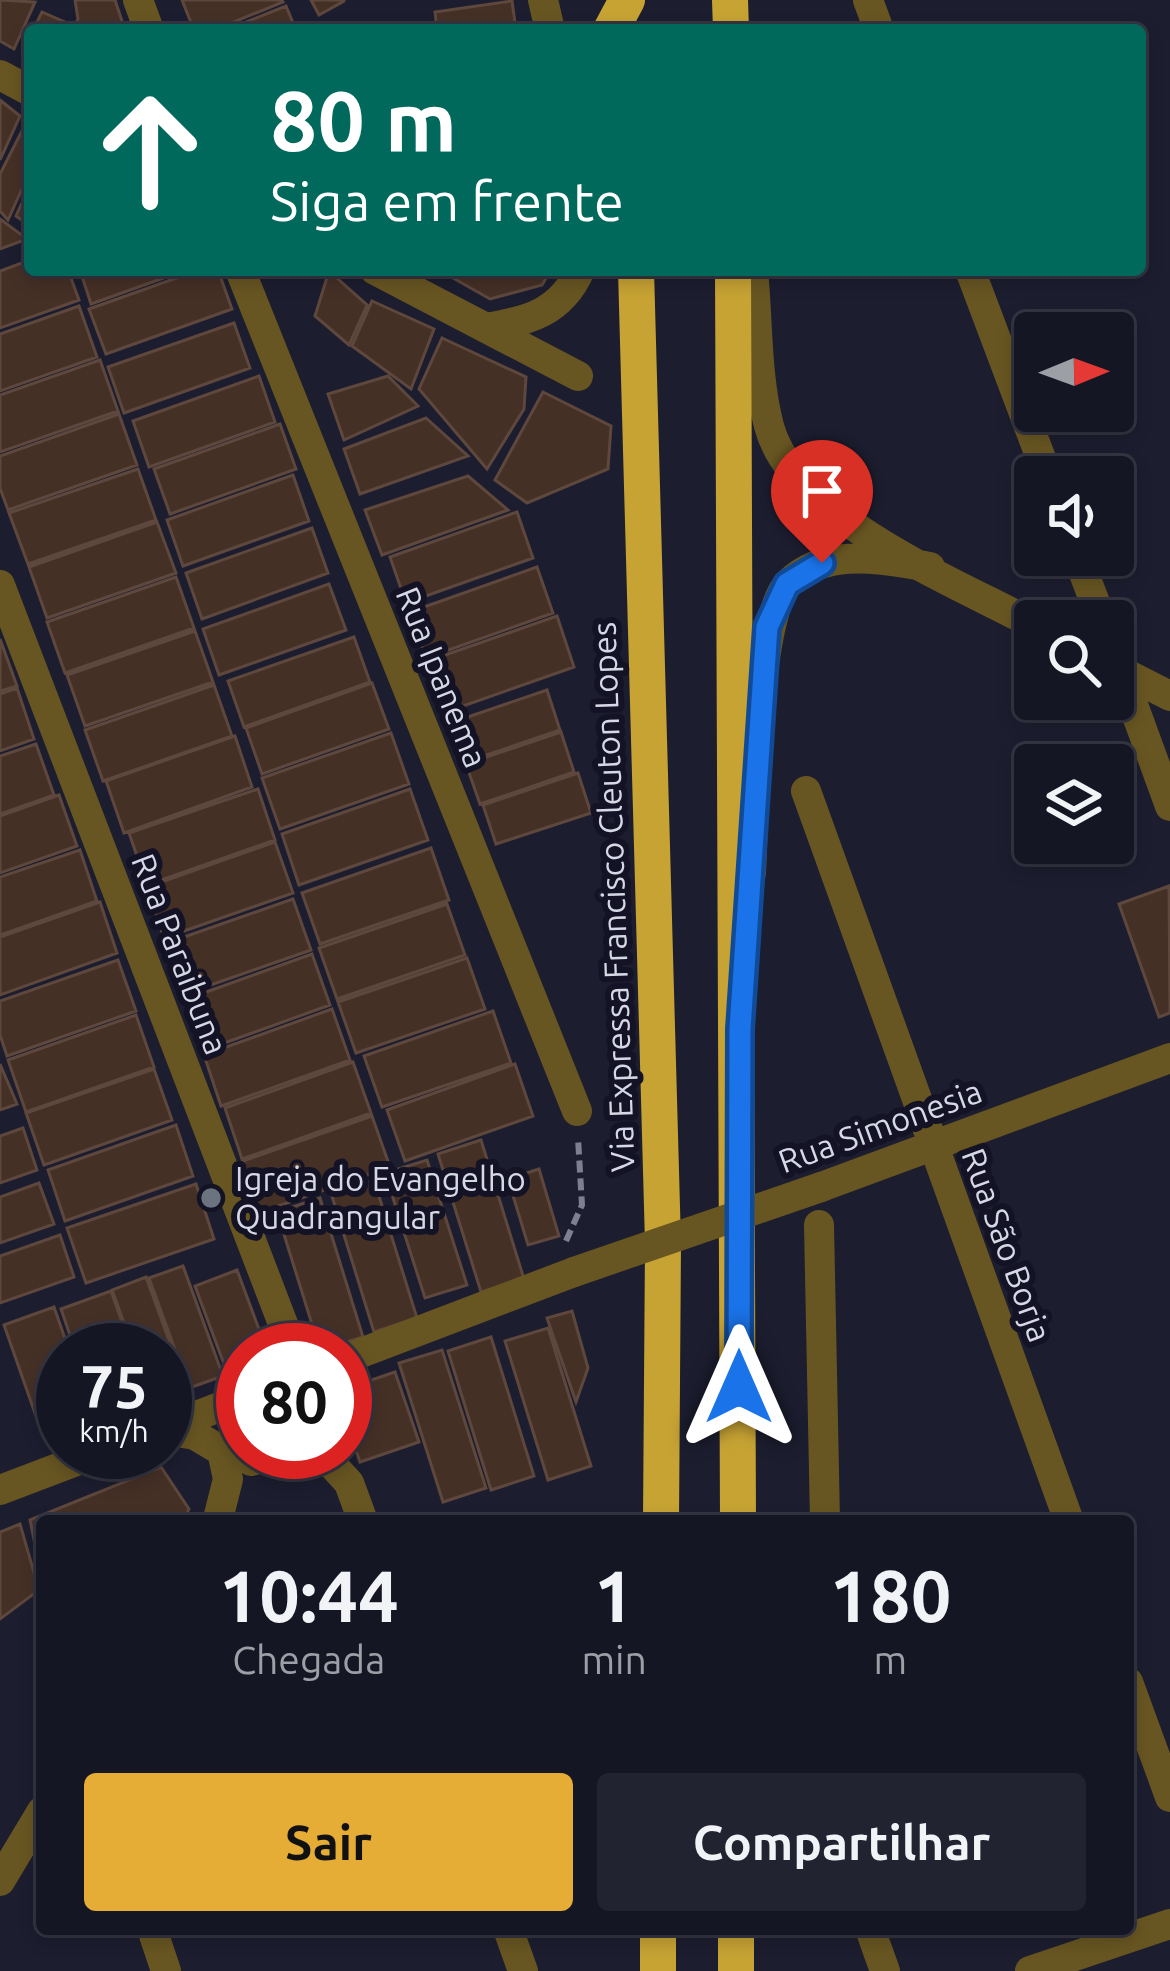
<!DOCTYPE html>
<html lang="pt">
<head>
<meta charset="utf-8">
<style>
	body { margin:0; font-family:Ubuntu,sans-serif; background:#222330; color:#f1f3f6; height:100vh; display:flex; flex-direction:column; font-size:45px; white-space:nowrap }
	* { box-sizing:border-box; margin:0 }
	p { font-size:39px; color:#9d9fa6 }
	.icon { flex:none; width:66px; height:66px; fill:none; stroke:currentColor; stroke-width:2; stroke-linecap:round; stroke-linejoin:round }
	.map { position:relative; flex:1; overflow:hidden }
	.panel { position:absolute; left:36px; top:1515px; width:1098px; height:420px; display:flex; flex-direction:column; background:#151623; border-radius:12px; box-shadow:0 6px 18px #0003,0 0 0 3px #343541 }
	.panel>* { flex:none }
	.top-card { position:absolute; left:24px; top:24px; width:1122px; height:252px; border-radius:12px; box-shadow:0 6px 18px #0003,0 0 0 3px #343541; background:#00695c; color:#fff; overflow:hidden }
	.needle { width:78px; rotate:89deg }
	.controls { position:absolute; left:1014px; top:312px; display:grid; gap:24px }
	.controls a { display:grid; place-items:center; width:120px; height:120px; border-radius:12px; background:#151623; box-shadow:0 6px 18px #0003,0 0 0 3px #343541; font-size:60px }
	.speed { position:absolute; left:36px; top:1323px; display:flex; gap:24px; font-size:60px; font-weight:700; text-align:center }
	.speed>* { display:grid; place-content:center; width:156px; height:156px; border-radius:50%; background:#151623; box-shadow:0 6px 18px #0003,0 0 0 3px #343541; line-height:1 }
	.speed small { font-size:30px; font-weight:400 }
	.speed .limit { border:18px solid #d22; background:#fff; color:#111 }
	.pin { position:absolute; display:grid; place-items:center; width:102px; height:102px; color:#fff; margin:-123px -51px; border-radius:50% 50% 50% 0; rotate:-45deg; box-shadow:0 0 12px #0007 }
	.pin .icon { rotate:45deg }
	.me { position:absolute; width:132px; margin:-66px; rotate:0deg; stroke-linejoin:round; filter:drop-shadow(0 0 9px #0008) }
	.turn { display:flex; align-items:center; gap:42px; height:252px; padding:0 48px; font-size:54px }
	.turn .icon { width:156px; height:156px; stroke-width:2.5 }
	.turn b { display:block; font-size:84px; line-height:102px }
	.eta { display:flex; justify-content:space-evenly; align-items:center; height:204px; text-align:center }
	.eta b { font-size:72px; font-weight:700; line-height:84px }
	.primary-button { display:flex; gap:24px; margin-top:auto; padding:24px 48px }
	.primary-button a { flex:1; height:138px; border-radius:12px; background:#e5ad35; color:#111; font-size:48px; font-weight:700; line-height:138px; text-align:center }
	.primary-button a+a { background:#222330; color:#f1f3f6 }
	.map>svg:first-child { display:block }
</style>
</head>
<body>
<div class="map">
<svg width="1170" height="1971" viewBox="0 0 1170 1971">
	<rect width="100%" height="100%" fill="#1c1d2f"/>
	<path fill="#453026" stroke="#5e473d" stroke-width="3" d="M0 0 35 2 14 49 0 41Z
		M75 0H115L125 30H72L78 19Z
		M182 0H282L283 2 214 30H194Z
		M311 0H344V1L319 15Z
		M512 1 516 30H437L435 12Z
		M286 6 296 30H226Z
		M42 12 67 23 63 30H33Z
		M0 100 20 116 0 160Z
		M30 115V171L8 220 0 211V174Z
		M30 185V226L16 216Z
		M0 219 27 239 0 249Z
		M30 260V270H68L79 300 0 328V271Z
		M80 270H186L91 304Z
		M199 270H218L232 309 106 354 89 309Z
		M439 270H551L542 285 490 299Z
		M329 271 367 305 349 345 315 316Z
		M372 301 434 329 411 389 352 346Z
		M79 306 97 357 0 391V334Z
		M234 323 250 368 124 413 108 367Z
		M442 338 526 377 524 409 487 469 419 389Z
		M100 360 118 411 0 452V395Z
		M259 376 275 422 149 467 133 421Z
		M388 376 418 406 344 440 328 394Z
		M543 392 611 426 608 469 527 503 495 480Z
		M119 414 137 465 8 510 0 488V456Z
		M426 418 468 456 360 494 344 449Z
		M280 424 296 469 170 514 154 469Z
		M138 469 156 520 28 564 9 513Z
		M293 475 309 521 183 566 167 520Z
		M468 476 508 510 382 555 365 510Z
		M517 512 533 558 406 603 390 557Z
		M157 522 176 573 47 618 29 567Z
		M312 528 328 573 202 619 186 573Z
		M537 567 553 613 426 658 410 612Z
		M176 577 194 628 65 673 47 622Z
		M329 584 346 630 219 675 203 629Z
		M557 616 574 667 446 712 428 661Z
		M195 631 213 682 85 726 67 675Z
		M354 637 370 682 244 727 228 681Z
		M0 639 17 686 0 691Z
		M372 683 389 729 262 774 246 728Z
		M214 685 232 736 103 781 85 730Z
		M17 688 34 739 0 751V694Z
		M547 690 560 730 466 762 453 722Z
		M561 732 574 772 480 804 466 764Z
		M391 733 409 784 280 829 262 778Z
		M235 736 252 787 124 833 106 781Z
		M36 744 54 795 0 814V756Z
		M578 773 591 813 496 844 483 805Z
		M258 789 275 840 147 885 129 833Z
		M410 789 428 840 299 885 282 834Z
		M59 795 77 846 0 873V816Z
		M275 842 293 893 164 938 147 887Z
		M431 848 449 900 320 944 302 893Z
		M80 850 97 901 0 935V877Z
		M1169 886 1170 1013 1159 1017 1119 904Z
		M293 899 311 950 182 995 164 944Z
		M100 902 117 953 0 995V937Z
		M447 904 465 955 337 999 319 948Z
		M312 954 330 1005 202 1051 184 1000Z
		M467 958 485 1009 356 1053 338 1002Z
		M118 960 136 1011 7 1056 0 1035V1001Z
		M332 1009 350 1060 221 1106 204 1055Z
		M493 1011 511 1063 382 1107 364 1056Z
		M136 1015 154 1067 26 1112 8 1060Z
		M353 1062 371 1113 242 1159 225 1108Z
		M0 1064 17 1104 0 1110Z
		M515 1064 533 1116 405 1161 387 1110Z
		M154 1069 172 1120 44 1165 26 1113Z
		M372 1116 390 1167 261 1212 243 1161Z
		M176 1125 193 1176 65 1221 48 1170Z
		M23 1128 37 1170 0 1183V1136Z
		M481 1140 524 1279 481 1292 438 1154Z
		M427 1160 467 1285 425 1298 385 1173Z
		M539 1169 559 1236 528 1245 508 1179Z
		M374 1180 417 1318 374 1332 331 1193Z
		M39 1183 54 1224 0 1243V1197Z
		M196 1184 214 1239 86 1283 67 1228Z
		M320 1198 363 1337 320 1350 277 1212Z
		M60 1235 74 1277 0 1303V1256Z
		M183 1266 223 1376 189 1388 149 1278Z
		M237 1270 266 1348 243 1350V1357L224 1364 195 1286Z
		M146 1277 186 1387 165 1395V1350H134L112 1290Z
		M111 1291 132 1350H75L61 1309Z
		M54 1307 69 1350H63V1429L43 1436 4 1325Z
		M572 1311 588 1368 576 1402 547 1318Z
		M548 1328 591 1466 548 1480 505 1341Z
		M491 1337 534 1476 491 1490 448 1351Z
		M442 1350 486 1488 443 1502 399 1363Z
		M395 1372 419 1442 360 1462 345 1418V1389Z
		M161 1467 189 1509 183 1521H42V1579L30 1520Z
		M20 1524 39 1590 0 1619V1532Z"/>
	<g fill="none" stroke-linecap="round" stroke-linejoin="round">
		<path stroke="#7f808f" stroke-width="6" stroke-dasharray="12 6" stroke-linecap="butt" d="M566 1241 582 1205 578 1138"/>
		<path stroke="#685622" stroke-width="30" d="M138 0 149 30
			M543 0 550 30
			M868 0 879 30
			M0 75 30 91
			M240 270 577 1111
			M375 270 578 376
			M753 270C758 320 756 377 769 426 793 518 956 582 1035 625
			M970 270 1048 477
			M486 328C529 321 561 312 580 270
			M1077 555 1102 621
			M0 585 293 1350
			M1113 650 1170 806
			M1113 667 1170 696
			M806 791 1069 1521
			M751 873C754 819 755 615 789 583 827 546 883 560 930 567
			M821 1187 1170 1058
			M819 1225 825 1521
			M345 1359 574 1272
			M165 1428 243 1398
			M165 1430 195 1435 222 1451 228 1479 219 1515
			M251 1461 280 1453 328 1460 349 1483 363 1521
			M0 1490 100 1452
			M1128 1682 1170 1797
			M0 1881 42 1811
			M152 1929 166 1971
			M508 1929 523 1971
			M870 1929 885 1971
			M1030 1971 1170 1924"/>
		<path stroke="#c7a334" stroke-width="36" d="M730 0 731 30
			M611 30 627 0
			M636 270 663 1243 661 1521
			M733 270 738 1521
			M658 1971V1929
			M736 1971V1929"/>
		<path stroke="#685622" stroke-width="30" d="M574 1272 821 1187"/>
	</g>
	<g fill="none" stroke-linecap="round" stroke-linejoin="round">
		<g stroke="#114b97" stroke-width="30">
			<path id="route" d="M739 1387 740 1029 767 627 787 584 822 563"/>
		</g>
		<use href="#route" stroke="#1a73e8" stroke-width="21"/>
	</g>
	<circle fill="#6b7280" stroke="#131325" stroke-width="4.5" cx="211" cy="1198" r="12"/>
	<g text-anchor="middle" stroke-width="12" stroke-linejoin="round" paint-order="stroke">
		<g font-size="33" fill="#d7d8e5" stroke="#131325">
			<text transform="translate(442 677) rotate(68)" y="12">Rua Ipanema</text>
			<text transform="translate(613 897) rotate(-92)" y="12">Via Expressa Francisco Cleuton Lopes</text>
			<text transform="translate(180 954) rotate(69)" y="12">Rua Paraibuna</text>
			<text transform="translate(880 1126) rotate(-20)" y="12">Rua Simonesia</text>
			<text transform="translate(1007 1245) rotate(70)" y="12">Rua São Borja</text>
		</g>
		<g font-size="33" fill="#d7d8e5" stroke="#131325" text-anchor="start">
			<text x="235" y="1191">Igreja do Evangelho<tspan x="235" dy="38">Quadrangular</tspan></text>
		</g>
	</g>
</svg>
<div class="controls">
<a><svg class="needle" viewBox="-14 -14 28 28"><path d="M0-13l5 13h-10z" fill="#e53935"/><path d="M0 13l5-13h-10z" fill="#9d9fa6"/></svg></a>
<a><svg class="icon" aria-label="sound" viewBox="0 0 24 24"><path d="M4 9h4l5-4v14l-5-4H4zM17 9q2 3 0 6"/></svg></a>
<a><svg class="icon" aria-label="search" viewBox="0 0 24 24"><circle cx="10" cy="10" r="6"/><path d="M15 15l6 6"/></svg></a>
<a><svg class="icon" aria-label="layers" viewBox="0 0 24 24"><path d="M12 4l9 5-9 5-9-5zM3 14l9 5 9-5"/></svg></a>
</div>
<div class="speed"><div>75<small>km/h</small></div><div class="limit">80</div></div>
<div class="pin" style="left:822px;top:563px;background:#d93025"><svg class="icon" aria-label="arrive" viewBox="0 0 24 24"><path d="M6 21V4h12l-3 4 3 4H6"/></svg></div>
<svg class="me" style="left:739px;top:1387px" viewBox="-20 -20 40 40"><path d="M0-17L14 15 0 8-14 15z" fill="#1a73e8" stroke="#fff" stroke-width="4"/></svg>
<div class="top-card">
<div class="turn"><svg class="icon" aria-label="ahead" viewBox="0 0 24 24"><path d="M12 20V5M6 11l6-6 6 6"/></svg><div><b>80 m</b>Siga em frente</div></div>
</div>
<section class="panel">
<div class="eta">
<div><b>10:44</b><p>Chegada</p></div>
<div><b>1</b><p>min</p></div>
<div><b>180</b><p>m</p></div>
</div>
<div class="primary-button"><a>Sair</a><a>Compartilhar</a></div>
</section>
</div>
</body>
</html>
